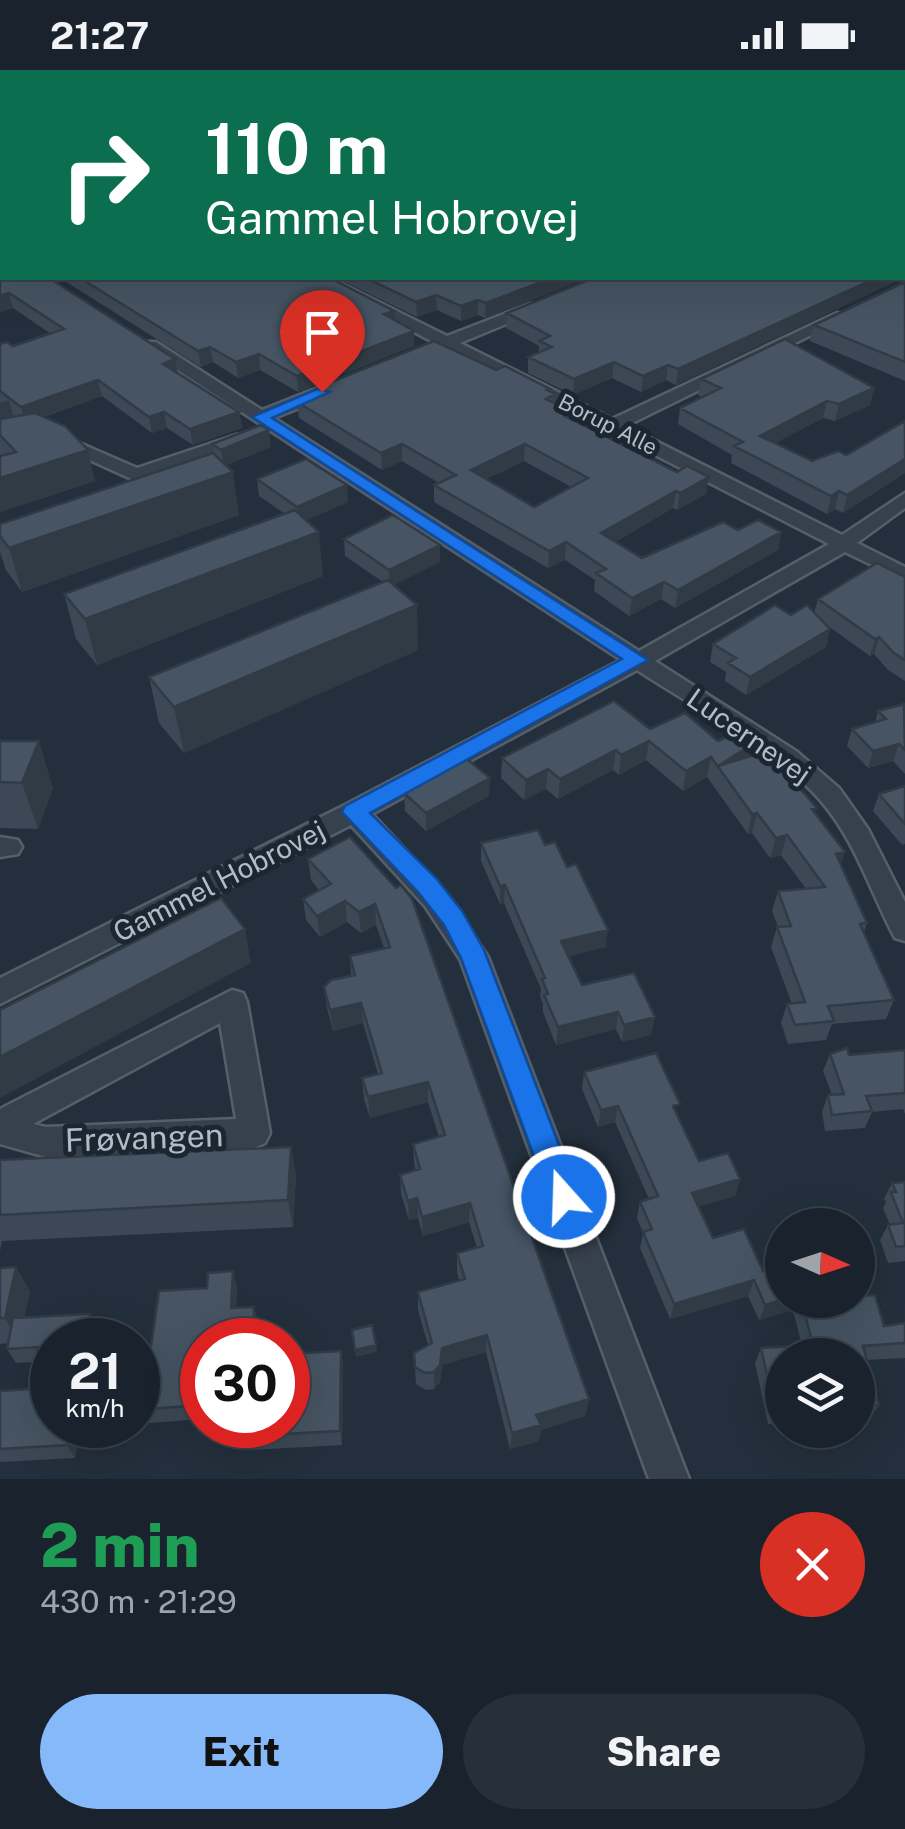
<!DOCTYPE html>
<html lang="en">
<head>
<meta charset="utf-8">
<style>
	body { margin:0; font-family:"Public Sans",sans-serif; background:#272f39; color:#f1f3f6; height:100vh; display:flex; flex-direction:column; font-size:38px; white-space:nowrap }
	* { box-sizing:border-box; margin:0 }
	p { font-size:32px; color:#9fa4aa }
	.icon { flex:none; width:55px; height:55px; fill:none; stroke:currentColor; stroke-width:2; stroke-linecap:round; stroke-linejoin:round }
	.map { position:relative; height:1409px; overflow:hidden }
	.details { display:flex; flex-direction:column; background:#1a232d; flex:1 }
	.details>* { flex:none }
	.hud { position:absolute; left:0px; top:0px; width:905px; height:210px; box-shadow:0 10px 40px #0002,0 0 0 2px #384049; background:#0b6e4f; color:#fff; overflow:hidden }
	.needle { width:65px; rotate:93deg }
	.controls { position:absolute; left:765px; top:1138px; display:grid; gap:20px }
	.controls a { display:grid; place-items:center; width:110px; height:110px; border-radius:50%; background:#1a232d; box-shadow:0 10px 40px #0002,0 0 0 2px #384049; font-size:50px }
	.speed { position:absolute; left:30px; top:1248px; display:flex; gap:20px; font-size:50px; font-weight:700; text-align:center }
	.speed>* { display:grid; place-content:center; width:130px; height:130px; border-radius:50%; background:#1a232d; box-shadow:0 10px 40px #0002,0 0 0 2px #384049; line-height:1 }
	.speed small { font-size:25px; font-weight:400 }
	.speed .limit { border:15px solid #d22; background:#fff; color:#111 }
	.pin { position:absolute; display:grid; place-items:center; width:85px; height:85px; color:#fff; margin:-102px -42px; border-radius:50% 50% 50% 0; rotate:-45deg; box-shadow:0 0 10px #0007 }
	.pin .icon { rotate:45deg }
	.me { position:absolute; width:110px; margin:-55px; rotate:340deg; stroke-linejoin:round; filter:drop-shadow(0 0 8px #0008) }
	.turn { display:flex; align-items:center; gap:35px; height:210px; padding:0 40px; font-size:45px }
	.turn .icon { width:130px; height:130px; stroke-width:2.5 }
	.turn b { display:block; font-size:70px; line-height:85px }
	.round { display:grid; place-items:center; flex:none; width:105px; height:105px; border-radius:52px; background:#272f39 }
	.summary { display:flex; align-items:center; justify-content:space-between; height:170px; padding:0 40px }
	h1 { font-size:60px; font-weight:800; line-height:75px; color:#1e9e55 }
	.cta { display:flex; gap:20px; margin-top:auto; padding:20px 40px }
	.cta a { flex:1; height:115px; border-radius:60px; background:#86b9f9; color:#111; font-size:40px; font-weight:800; line-height:115px; text-align:center }
	.cta a+a { background:#272f39; color:#f1f3f6 }
	.status { display:flex; justify-content:space-between; align-items:center; height:70px; padding:0 50px; background:#1a232d; direction:ltr }
	.status svg { height:28px; fill:currentColor }
	.map>svg:first-child { display:block }
</style>
</head>
<body>
<div class="status"><b>21:27</b><svg viewBox="0 0 49 12"><path d="M0 12V9h3v3zM5 12V6h3v6zM10 12V3h3v9zM15 12V0h3v12zM26 1h20v11H26zM47 4h2v5h-2z"/></svg></div>
<div class="map">
<svg width="905" height="1409" viewBox="0 0 905 1409">
	<rect width="100%" height="100%" fill="#232f3c"/>
	<path fill="#253c3e" d="M471 0H905V78L902 2H462Z"/>
	<g fill="none" stroke-linecap="round" stroke-linejoin="round">
		<path stroke="#364c64" stroke-width="4" d="M813 0 827 2"/>
		<g stroke="#555f6a" stroke-width="5">
			<path id="minor" d="M269 0H283L284 2H271Z
				M902 76H905V84L902 83Z
				M313 208H330L447 266 530 234H540V240L460 273 612 349 837 243 850 246 626 356 842 465 905 423V438L857 473 905 497V511L845 482 655 591 796 681 839 718 868 759 905 832V871L895 868C871 823 855 770 821 731 778 681 693 637 637 600L372 744 444 821 488 887 689 1409H649L460 889 425 836 351 755 0 934V908L345 735 621 590 144 278V272H156L262 340 320 317H332V325L274 348 639 581 829 474 446 278 431 279 429 276 433 272Z
				M45 358 137 398 236 365 242 364 251 369 136 411 43 369 0 378V368Z
				M0 767 18 770 22 777 18 784 0 787Z
				M232 920 243 923 247 932 270 1063 265 1073 254 1078 46 1087 0 1074V1039ZM220 953 236 1049 46 1057 33 1054Z"/>
		</g>
		<g stroke="#404a55" stroke-width="38">
			<path id="major" d="M421 2 431 0"/>
		</g>
		<use href="#minor" fill="#37414d" fill-rule="evenodd"/>
		<use href="#major" stroke="#55606d" stroke-width="32"/>
	</g>
	<path fill="#3c4855" fill-rule="evenodd" d="M0 0 2 2V208L175 289 178 304 239 342 242 358 193 375 167 358 152 363 102 326 44 347 95 411 0 442V274L13 276 51 264 13 238 0 242Z
		M60 208H330L394 241 395 250 414 261V276L298 322 260 300 238 308 213 292 201 297Z
		M337 208H588L485 248 478 245 461 251 437 240 417 247Z
		M902 208 676 315 666 310 641 322 612 308 573 325 528 303V287L539 283V276L506 258 507 243Z
		M905 212V311L810 271 814 255Z
		M496 300 550 322 555 333 572 349 706 424 677 440 673 438 615 472 642 488 738 460 781 462 778 480 675 538 661 529 629 546 594 521 595 510 565 490 548 498 434 432V415L439 413 402 391 382 400 299 348 297 332 318 323V317ZM524 391 571 417 534 437 486 409Z
		M701 309 874 318 870 335 835 351 823 348 775 373 812 391 846 385 905 351V403L843 443 835 439 827 444 731 393 732 385 678 354 680 338 702 327 698 325Z
		M212 374 271 377 226 395 239 445 22 522 6 500 0 482V454L214 385Z
		M257 409 348 432 306 450 323 506 97 595 76 569 64 524 285 444 259 426Z
		M344 469 440 492 394 515 418 580 184 683 159 653 149 607 383 512 345 486Z
		M905 507V611L888 600 874 584 870 586 828 556 830 559 826 577 746 625 725 611 726 602 710 592 713 574 791 545 814 543 818 529Z
		M905 635V704L893 691 868 698 847 676 852 659 875 653 878 641Z
		M650 659 718 671 767 665 763 683 815 744 841 795 867 853 864 862 894 930 886 949 832 954 826 970 788 974 781 953 787 934H792L771 877 777 857H778L772 841 778 821 806 819 781 785 770 788 752 763 748 764 707 707 683 721 646 690 619 705 613 700 558 729 546 719 524 730 501 708 502 688Z
		M0 671 53 718 38 759 0 758Z
		M905 716V774L902 775 873 741 879 724Z
		M404 723 489 726 426 761 405 741Z
		M350 767 589 1329 585 1346 541 1360 539 1371 510 1379 486 1282 442 1295 440 1312 434 1319 426 1320 416 1314 414 1283 428 1275 418 1240V1222L459 1210 457 1202V1183L477 1178 469 1152 423 1166 418 1148 409 1150 401 1124 400 1105 416 1101 414 1093 413 1074 439 1067 428 1032 370 1048 364 1029 362 1008 378 1004 363 953 333 961 327 938 324 917 351 905 350 886 384 878 376 855 361 863 347 852 320 867 306 850 303 829 319 820 311 810 308 789Z
		M481 773 545 775 606 877 569 886 582 915 655 947 651 965 622 972 616 959 556 975 543 942V934L540 926 541 919 504 833 500 834 481 791Z
		M905 980V1044L903 1039 872 1042 865 1058 825 1061 822 1042 828 1025H832L823 1001 830 984 849 985Z
		M584 1002 677 1046 699 1091 740 1109 735 1126 698 1136 713 1168 763 1201 782 1230H858L884 1256 905 1253V1288L867 1290 879 1335 870 1348 858 1349V1285H782V1353L768 1354 755 1293 761 1278 802 1276 793 1240 759 1250 748 1226 670 1249 640 1178 643 1163 637 1148 640 1132 649 1129 615 1052 598 1057 582 1019Z
		M0 1090 296 1104 293 1157 2 1171 0 1181Z
		M905 1112V1191L888 1193 880 1170 888 1155H890L883 1138 886 1133 884 1129 892 1113Z
		M16 1197 30 1222 24 1247 90 1244 97 1259 96 1270H52V1355H80L75 1388 0 1392V1321L30 1319 35 1292 16 1293 7 1279 8 1273 0 1274V1198Z
		M237 1216 236 1238 254 1237 258 1251 202 1270V1349L138 1354V1290H149Z
		M341 1281 343 1296 342 1375 248 1380 244 1366Z"/>
	<path fill="#313b45" d="M905 194V207L676 315 678 299 876 208H902V195Z
		M552 208H588L485 248 486 233Z
		M9 223 13 238 0 242V226Z
		M436 225 437 240 417 247 416 232Z
		M478 230V245L461 251V236Z
		M394 241 395 256 384 244Z
		M414 261V276L298 322 297 306Z
		M210 277 213 292 201 297 198 281Z
		M259 284 260 300 238 308 236 292Z
		M175 289 178 305 163 294Z
		M614 292 612 308 573 325 574 309Z
		M668 295 666 310 641 322 643 306Z
		M98 310 102 326 25 353 21 337Z
		M874 318 870 335 835 351 839 334Z
		M9 330 17 360 0 365V333Z
		M827 331 823 348 757 383 760 366Z
		M164 342 167 358 152 363 149 347Z
		M239 342 242 358 193 375 190 359Z
		M269 360 271 377 224 396 221 380Z
		M402 374V391L382 400 381 383Z
		M525 374 524 391 470 417 471 400Z
		M88 380 95 411 0 442V408Z
		M905 389V403L843 443 847 425Z
		M233 402 239 445 22 522 9 478Z
		M709 407 706 424 677 440 680 423Z
		M347 415 348 432 299 454 297 437Z
		M676 421 673 438 599 481 601 463Z
		M839 421 835 439 827 444 831 426Z
		M319 462 323 506 97 595 85 549Z
		M781 462 778 480 675 538 678 520Z
		M566 472 565 490 548 498 549 481Z
		M440 475V492L390 517 389 500Z
		M664 512 661 529 629 546 632 528Z
		M417 535 418 580 184 683 174 637Z
		M830 559 826 577 746 625 750 607Z
		M879 567 874 584 870 586 875 569Z
		M767 665 762 685 718 696Z
		M39 671 53 718 38 759 22 713Z
		M649 671 646 690 619 705 621 685Z
		M899 674 893 691 868 698 873 681Z
		M616 680 613 700 558 729 560 709Z
		M711 687 707 707 683 721 686 701Z
		M548 699 546 719 524 730 526 710Z
		M490 708 489 726 426 761V743Z
		M757 743 752 763 748 764 752 744Z
		M787 765 781 785 770 788 776 768Z
		M845 782 839 802 836 784Z
		M505 815 504 833 500 834V816Z
		M345 831 347 852 320 867 317 846Z
		M375 834 376 855 361 863 359 842Z
		M245 859 251 893 0 1028V987Z
		M608 860 606 877 560 889 561 871Z
		M361 933 363 953 333 961 330 940Z
		M618 942 616 959 556 975 558 957Z
		M655 947 651 965 622 972 624 955Z
		M428 1012V1032L370 1048 368 1027Z
		M618 1036 615 1052 598 1057 601 1040Z
		M291 1077 296 1104 293 1157 288 1130Z
		M740 1109 735 1126 688 1140 692 1123Z
		M417 1128 418 1148 409 1150 408 1131Z
		M470 1133 469 1152 423 1166 422 1147Z
		M16 1197 30 1222 19 1273 5 1248Z
		M233 1201 237 1216 235 1253 231 1238Z
		M754 1210 748 1226 670 1249 674 1234Z
		M782 1230H797L793 1240 759 1250 765 1235Z
		M254 1237 258 1251 257 1270H253Z
		M90 1244 97 1259 96 1270H86Z
		M487 1265 486 1282 442 1295 440 1312 434 1319V1302L442 1278Z
		M376 1275 377 1282 356 1287 355 1280Z
		M341 1281 343 1296 342 1375 340 1361Z
		M589 1329 585 1346 541 1360 539 1371 510 1379 512 1363 536 1345Z
		M70 1355H80L75 1388 67 1375Z"/>
	<path fill="#465463" stroke="#313b45" stroke-width="2.5" fill-rule="evenodd" d="M0 0H269L275 2H2V84H0V40H2V27H0Z
		M618 0H632L641 2H609Z
		M902 83 903 85H905V194L902 195Z
		M2 96V208H49L175 289 163 294 239 342 190 359 164 342 149 347 98 310 21 337 0 321V274L7 272 13 276 64 259 9 223 0 226V171L2 170 0 162V99Z
		M80 208H330L394 241 384 244 414 261 297 306 259 284 236 292 210 277 198 281Z
		M366 208H552L486 233 478 230 461 236 436 225 416 232Z
		M593 208H876L678 299 668 295 643 306 614 292 574 309 528 287 552 277 539 271 550 266 507 243Z
		M905 212V292L814 255Z
		M785 269 874 318 839 334 827 331 760 366 812 391 838 381 846 385 905 351V389L847 425 839 421 831 426 734 376 743 372 680 338 721 318 701 309Z
		M434 271 496 300 505 296 550 319 547 320 555 324 546 329 573 342 565 346 677 402 687 396 709 407 680 423 676 421 601 463 642 488 723 452 738 460 758 450 781 462 678 520 664 512 632 528 596 503 606 499 566 472 549 481 434 415 456 405 402 374 381 383 297 332 324 321 318 317ZM525 374 588 408 534 437 471 400Z
		M35 343 65 356 88 380 0 408V386L16 382 0 365V349Z
		M261 355 269 360 221 380 212 374Z
		M213 383 233 402 9 478 0 466V454Z
		M306 389 347 415 297 437 257 409Z
		M295 440 319 462 85 549 64 524Z
		M393 445 440 475 389 500 344 469Z
		M877 493 905 507V590L894 583 879 567 875 569 818 529Z
		M388 510 417 535 174 637 149 607Z
		M775 535 791 545 807 535 830 559 750 607 728 593 736 588 713 574Z
		M614 631 650 659 685 643 718 671 753 655 767 665 718 696 767 681 817 738 812 739 845 782 836 784 867 853 860 854 894 930 828 936 834 951 795 955 787 934 805 932 777 857 791 856 778 821 825 817 787 765 776 768 757 743 752 744 711 687 686 701 649 671 621 685 616 680 560 709 548 699 526 710 502 688Z
		M904 634 905 680 899 674 873 681 852 659 886 649 878 641Z
		M0 671H39L22 713 0 712Z
		M467 689 490 708 426 743 404 723Z
		M905 716V754L879 724Z
		M538 760 545 775 555 772 567 797 576 794 608 860 561 871 582 915 634 903 655 947 624 955 618 942 558 957 544 925 548 924 542 909 545 908 505 815 500 816 481 773Z
		M350 767 396 818 401 815 412 829 589 1329 536 1345 541 1355 512 1363 487 1265 442 1278 440 1295 434 1302 425 1303 415 1297 414 1283 432 1273 418 1222 465 1209 457 1183 483 1176 470 1133 422 1147 417 1128 408 1131 400 1105 420 1099 413 1074 445 1065 428 1012 368 1027 362 1008 382 1003 361 933 330 940 324 917 331 910 355 905 350 886 390 877 375 834 359 842 345 831 317 846 303 829 331 814 308 789Z
		M221 828 245 859 0 987V940Z
		M847 978 849 985 905 980V1023L866 1026 872 1041 832 1045 828 1025 844 1024 830 984Z
		M656 983 680 1034 673 1036 699 1091 728 1083 740 1109 692 1123 713 1168 744 1159 763 1201 782 1196V1230L765 1235 754 1210 674 1234 643 1162 652 1159 640 1132 658 1126 618 1036 601 1040 584 1002Z
		M291 1077 288 1130 0 1145V1090Z
		M905 1112V1176L896 1177 888 1155 903 1153 891 1122H896L892 1113Z
		M16 1197 5 1248H0V1198Z
		M233 1201 231 1238 254 1237 253 1270H202L201 1335 138 1340V1290H149L159 1221 207 1218 208 1203Z
		M875 1225 884 1256 905 1253V1273L863 1276 879 1335 858 1336V1285H782V1340H775L761 1278 813 1275 801 1230H858V1226Z
		M90 1244 86 1270H52V1355H70L67 1375 0 1379V1321L30 1319 38 1277 7 1279 13 1248Z
		M372 1255 376 1275 355 1280 352 1260Z
		M341 1281 340 1361 244 1366 245 1355H288V1284Z"/>
	<path fill="#1a73e8" stroke="#114b97" stroke-width="2.5" d="M317 319 330 322 272 348 648 590 370 743 436 808 462 841 484 880 579 1127 575 1137 564 1142 553 1137 549 1127 461 888 444 855 418 822 342 742 345 736 622 589 252 347Z"/>
	<g text-anchor="middle" stroke-width="10" stroke-linejoin="round" paint-order="stroke">
		<g font-size="22" fill="#b2bcc8" stroke="#1c2631">
			<text transform="translate(608 354) rotate(27)" y="8">Borup Alle</text>
		</g>
		<g font-size="28" fill="#b2bcc8" stroke="#1c2631">
			<text transform="translate(749 666) rotate(35)" y="10">Lucernevej</text>
			<text transform="translate(219 811) rotate(-27)" y="10">Gammel Hobrovej</text>
		</g>
		<g font-size="32" fill="#b2bcc8" stroke="#1c2631">
			<text transform="translate(144 1068) rotate(-2)" y="11">Frøvangen</text>
		</g>
	</g>
</svg>
<div class="controls">
<a><svg class="needle" viewBox="-14 -14 28 28"><path d="M0-13l5 13h-10z" fill="#e53935"/><path d="M0 13l5-13h-10z" fill="#9fa4aa"/></svg></a>
<a><svg class="icon" aria-label="layers" viewBox="0 0 24 24"><path d="M12 4l9 5-9 5-9-5zM3 14l9 5 9-5"/></svg></a>
</div>
<div class="speed"><div>21<small>km/h</small></div><div class="limit">30</div></div>
<div class="pin" style="left:322px;top:322px;background:#d93025"><svg class="icon" aria-label="arrive" viewBox="0 0 24 24"><path d="M6 21V4h12l-3 4 3 4H6"/></svg></div>
<svg class="me" style="left:564px;top:1127px" viewBox="-20 -20 40 40"><circle r="17" fill="#1a73e8" stroke="#fff" stroke-width="3"/><path d="M0-11L8 9 0 5-8 9z" fill="#fff"/></svg>
<div class="hud">
<div class="turn"><svg class="icon" aria-label="right" viewBox="0 0 24 24"><path d="M7 20v-9h11M14 6l5 5-5 5"/></svg><div><b>110 m</b>Gammel Hobrovej</div></div>
</div>
</div>
<section class="details">
<div class="summary"><div><h1>2 min</h1><p>430 m · 21:29</p></div><a class="round" style="background:#d93025;color:#fff"><svg class="icon" aria-label="close" viewBox="0 0 24 24"><path d="M6 6l12 12M18 6L6 18"/></svg></a></div>
<div class="cta"><a>Exit</a><a>Share</a></div>
</section>
</body>
</html>
